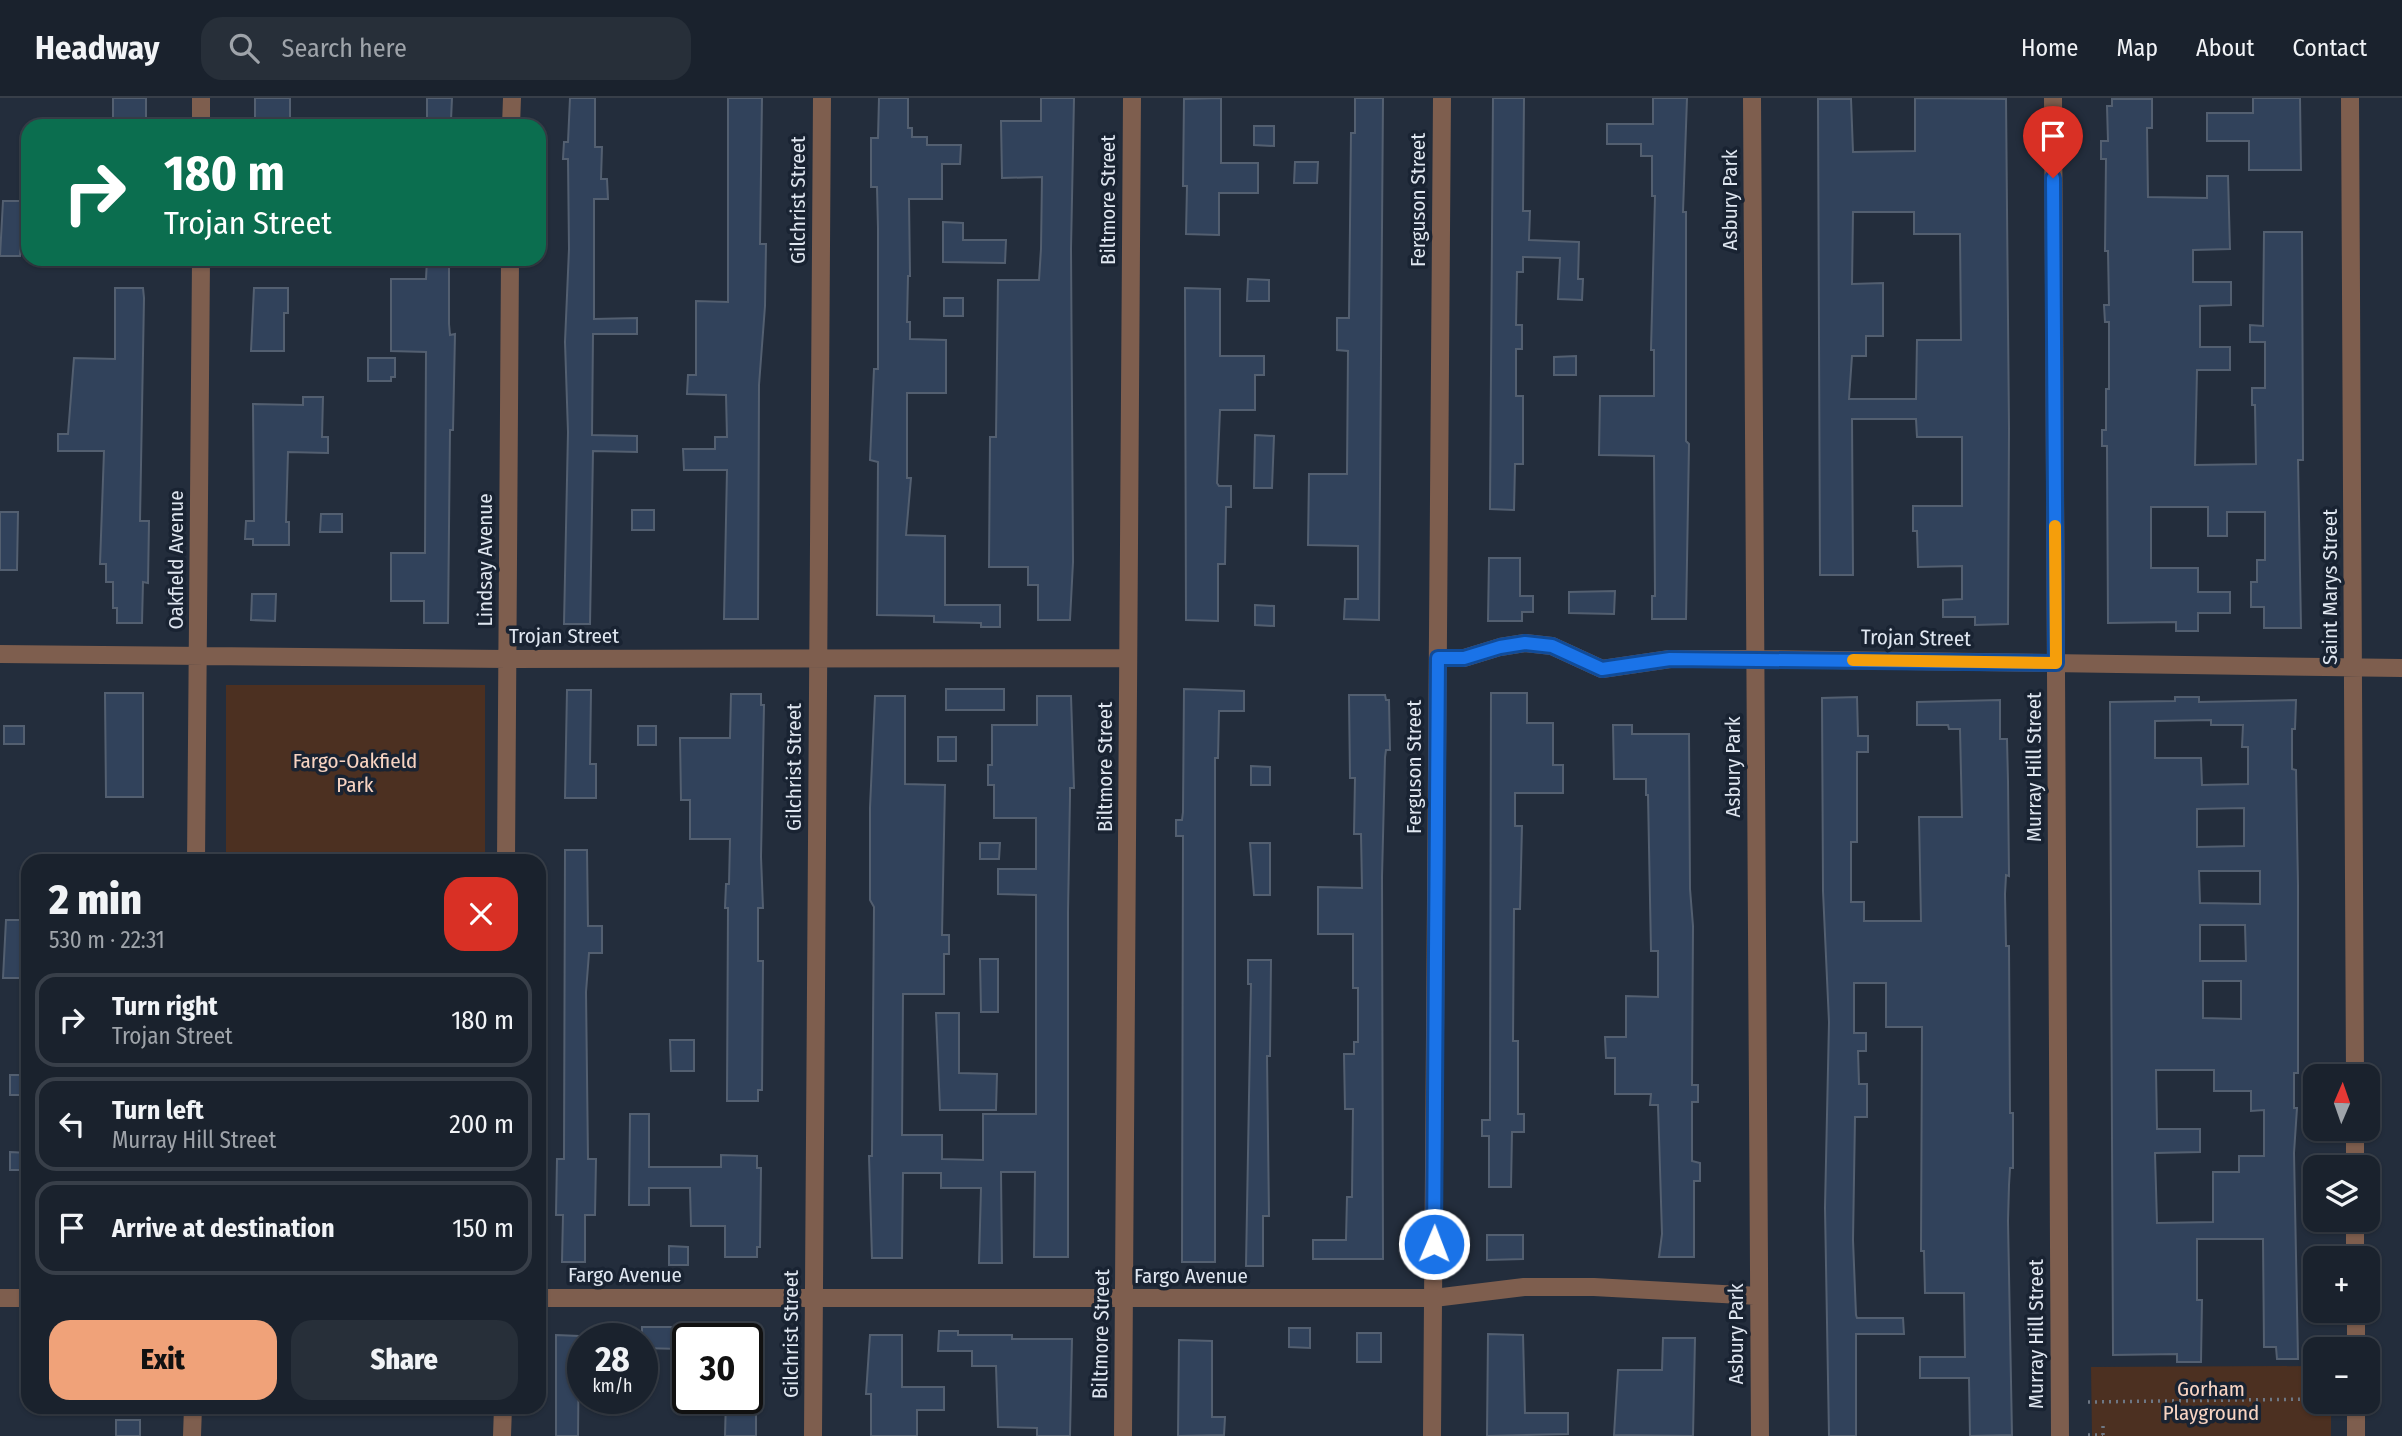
<!DOCTYPE html>
<html lang="en">
<head>
<meta charset="utf-8">
<style>
	body { margin:0; font-family:"Fira Sans Condensed",sans-serif; background:#272f39; color:#f1f3f6; height:100vh; display:flex; flex-direction:column; font-size:26px; white-space:nowrap }
	* { box-sizing:border-box; margin:0 }
	p { font-size:23px; color:#9fa4aa }
	.icon { flex:none; width:38px; height:38px; fill:none; stroke:currentColor; stroke-width:2; stroke-linecap:round; stroke-linejoin:round }
	.map { position:relative; flex:1; overflow:hidden }
	.sheet { position:absolute; left:21px; top:756px; width:525px; height:560px; display:flex; flex-direction:column; background:#1a222d; border-radius:21px; box-shadow:0 2px 5px #0004,0 0 0 2px #383f49 }
	.sheet>* { flex:none }
	.hud { position:absolute; left:21px; top:21px; width:525px; height:147px; border-radius:21px; box-shadow:0 2px 5px #0004,0 0 0 2px #383f49; background:#0b6e4f; color:#fff; overflow:hidden }
	.needle { width:46px; rotate:2deg }
	.controls { position:absolute; left:2303px; top:966px; display:grid; gap:14px }
	.controls a { display:grid; place-items:center; width:77px; height:77px; border-radius:14px; background:#1a222d; box-shadow:0 2px 5px #0004,0 0 0 2px #383f49; font-size:35px }
	.speed { position:absolute; left:567px; top:1225px; display:flex; gap:14px; font-size:35px; font-weight:700; text-align:center }
	.speed>* { display:grid; place-content:center; width:91px; height:91px; border-radius:50%; background:#1a222d; box-shadow:0 2px 5px #0004,0 0 0 2px #383f49; line-height:1 }
	.speed small { font-size:18px; font-weight:400 }
	.speed .limit { border:4px solid #111; border-radius:10px; background:#fff; color:#111 }
	.pin { position:absolute; display:grid; place-items:center; width:60px; height:60px; color:#fff; margin:-72px -30px; border-radius:50% 50% 50% 0; rotate:-45deg; box-shadow:0 0 7px #0007 }
	.pin .icon { rotate:45deg }
	.me { position:absolute; width:77px; margin:-38px; rotate:1deg; stroke-linejoin:round; filter:drop-shadow(0 0 5px #0008) }
	.turn { display:flex; align-items:center; gap:24px; height:147px; padding:0 28px; font-size:32px }
	.turn .icon { width:91px; height:91px; stroke-width:2.5 }
	.turn b { display:block; font-size:49px; line-height:60px }
	.round { display:grid; place-items:center; flex:none; width:74px; height:74px; border-radius:21px; background:#272f39 }
	.overview { display:flex; align-items:center; justify-content:space-between; height:119px; padding:0 28px }
	h1 { font-size:42px; font-weight:800; line-height:52px }
	.button { display:flex; gap:14px; margin-top:auto; padding:14px 28px }
	.button a { flex:1; height:80px; border-radius:21px; background:#f0a279; color:#111; font-size:28px; font-weight:800; line-height:80px; text-align:center }
	.button a+a { background:#272f39; color:#f1f3f6 }
	ul { padding:0; list-style:none }
	li { display:flex; align-items:center; gap:21px; height:94px; margin:0 14px 10px; padding:0 14px; border:4px solid #383f49; border-radius:21px }
	li div { flex:1 }
	li b { display:block; font-size:26px }
	li em { font-style:normal }
	header { display:flex; align-items:center; gap:42px; box-sizing:border-box; height:98px; padding:0 35px; background:#1a222d; border-bottom:2px solid #383f49 }
	header strong { font-size:33px }
	nav { display:flex; gap:38px; margin-inline-start:auto; font-size:24px }
	.search { width:490px; height:63px; background:#272f39; display:flex; align-items:center; gap:18px; box-sizing:border-box; padding:0 24px; border-radius:21px; color:#9fa4aa; font-size:26px }
	.map>svg:first-child { display:block }
</style>
</head>
<body>
<header>
<strong>Headway</strong>
<div class="search"><svg class="icon" aria-label="search" viewBox="0 0 24 24"><circle cx="10" cy="10" r="6"/><path d="M15 15l6 6"/></svg>Search here</div>
<nav><a>Home</a><a>Map</a><a>About</a><a>Contact</a></nav>
</header>
<div class="map">
<svg width="2402" height="1338" viewBox="0 0 2402 1338">
	<rect width="100%" height="100%" fill="#232d3c"/>
	<path fill="#4c3021" d="M226 587H485V763H226Z
		M2315 1268V1304H2331V1338H2092L2091 1269Z"/>
	<path fill="#31425b" stroke="#535f70" stroke-width="2" fill-rule="evenodd" d="M113 0H146V21H113Z
		M255 0H290V21H255Z
		M427 0H452L451 22H427Z
		M570 0H595V49H602L601 81H607L608 101H594V221L637 220V236H593L592 337 637 338V354L593 353 590 526H564L568 334 565 244 569 151 568 61H563L564 44H568Z
		M728 0H762L760 146H766L765 208 759 287 758 521H724L727 372H684L683 351H715V339H727L726 297 687 296 688 277H696V203L728 204Z
		M879 0H908V30H912V39H927V47H961L960 66H942V101H909L910 178H908L907 224H910V241L946 242V295H907V380H911L906 437 945 438V507H1000V529H981V525L934 524V518L877 517 878 364 870 362 874 271H878V130L877 89H871V40H878Z
		M1041 0H1074L1071 151 1073 464 1070 522H1038V487H1028V469H989L990 339H996L998 182H1039L1041 151 1042 79 1002 80 1001 23H1041Z
		M1221 0V65H1258V95H1219V137L1186 136 1187 88H1183L1184 1Z
		M1355 0H1383L1379 522 1344 521 1345 501H1358V448L1308 447 1309 376H1347L1348 253 1337 252V220H1349L1351 35H1355Z
		M1493 0H1524L1523 113H1530L1529 142 1579 144 1578 181H1583L1582 202 1558 201 1560 160 1523 159V174H1517L1516 227H1522V251H1516V298H1523V366H1515L1514 412 1490 411Z
		M1653 0H1687L1683 114H1686V343L1689 346 1686 521H1652V498H1655L1654 358 1599 357 1600 298H1654V252H1651L1655 98H1652V58H1641V46H1607V26H1653Z
		M1915 0 2006 1 2009 330 2008 526 1975 527V519H1943V502L1962 501V468L1918 469 1917 433H1913V408H1962V339H1917L1916 321H1852L1853 477H1820L1818 1H1851L1853 54 1915 53ZM1853 114H1914V136H1960L1961 242H1917L1916 301H1849L1852 258H1866V238H1883V185L1852 186Z
		M2253 0H2300L2301 72H2249V43H2207V15H2253Z
		M2112 1H2152V30H2147L2148 99 2207 100V78H2228L2230 151 2193 152V184H2231V207L2200 208V249H2230V272H2197L2195 367 2256 366 2255 307H2252V290H2265V244H2250V227L2263 228 2264 134H2302L2303 362H2298L2301 530H2264V509H2251V484H2257V462H2265V414H2227V438H2208V409H2151V470H2198V494H2230V515H2198V533H2176V524L2108 525 2107 348H2102V332H2106V291H2109V224H2105L2104 207H2109L2108 153H2105L2106 61H2101V43H2108L2107 8H2112Z
		M1254 28H1274V48L1254 47Z
		M1295 64H1318L1317 85H1294Z
		M3 103H23L20 158H0Z
		M943 124 963 125V142H1006L1005 165 943 164Z
		M427 161H449V226L450 237 455 236 453 332H450L448 525H424V503H391V455H425L426 254 391 253V181H426Z
		M1248 181 1269 182V203H1247Z
		M115 190H143L144 200 140 423H149L148 485 143 484 142 525H117V510H113V484H106V466H100L104 353H58V336H68L74 260 115 261Z
		M254 190H288V215H284V253H251Z
		M1185 190 1220 191V258H1264V277H1255V312H1220L1217 385 1219 388H1231V409H1226L1225 466H1218V523L1186 522Z
		M944 200H963V218H944Z
		M1576 258V277H1554V259Z
		M368 260H395V279H391V283H368Z
		M303 299H323L322 339H328V355L288 354 286 424H289V447H253V441H245L246 423H254L253 306 303 307Z
		M1255 337 1274 338 1272 390H1254Z
		M632 412H654V432H632Z
		M0 414H18L17 472H0Z
		M321 416H342V434H320Z
		M1489 460H1520V498H1533V514H1522V523H1488Z
		M1615 493 1614 516 1569 515V494Z
		M252 496H276L275 523 251 522Z
		M1255 507 1274 508V528L1255 527Z
		M946 591H1004V612H946Z
		M1184 591 1244 593V613H1219L1218 660H1215V1164H1182L1183 738H1176V722H1182L1183 714Z
		M567 592H591L590 666H596V700H565Z
		M105 595H143V699H106Z
		M1491 595H1527V625H1553V667H1563V695H1515V728H1522L1520 811H1514L1513 943H1518V1016H1524V1034H1512L1511 1089H1489V1038H1482V1022H1490Z
		M731 596H761V607H764L761 759 763 810H758V863H763L762 992H758V1003H727L728 810H725L726 786H729L730 741H690V702H681L680 640H730Z
		M1349 597H1385L1386 602H1389L1390 652H1386L1385 659 1382 779 1383 1161H1313V1142H1346L1347 1099H1352L1353 1011H1345L1344 956H1354V944H1358V890H1353V836H1318V789L1362 790 1361 736H1354L1355 680H1350Z
		M875 598H905V686L945 687 942 837H949V856H944V896H903L902 1037H942V1061L983 1062V1016H1036V797L998 796V771H1036V720H994V687H988V667H992V627H1037V598H1071L1074 690H1070V698L1068 814V1159H1034L1035 1074H1001L1002 1165H979L981 1090H941V1075H903L902 1160H872L869 1058H872L874 809 870 802V710Z
		M1857 599 1858 638H1868V654H1857V744H1851V804H1864V823H1921L1919 719H1962L1960 631H1949L1948 627H1917V604L2000 602V641H2007L2008 683 2009 778 2006 777 2005 796 2006 848H2009L2010 1015H2013V1070H2010L2009 1087 2008 1123 2012 1337 1970 1338 1969 1280H1920V1259H1965L1964 1195H1925L1924 1153H1921L1922 929H1886V885H1854V935H1866V953H1858L1859 986H1867V1019H1855L1853 1142 1856 1217 1857 1220H1903L1904 1236H1856V1338H1829L1825 1110 1829 924 1823 793 1822 600Z
		M2175 599H2199V604L2296 602 2295 631H2292V671L2296 672 2298 787V975H2294V1010H2297L2294 1055 2298 1261H2277L2276 1249H2264L2263 1141H2197V1202H2202L2201 1264H2177V1256L2113 1257 2110 604 2175 603ZM2211 622V627H2243L2242 649H2248V686L2202 687 2201 660H2155V623ZM2244 710V748L2197 749V711ZM2199 773H2260V806L2200 805ZM2200 827H2245L2246 863H2200ZM2203 883H2241V921L2203 920ZM2156 972H2214V993H2251V1013L2264 1012V1058H2239V1074H2213V1124L2157 1125 2155 1055 2200 1054V1031H2157Z
		M1613 627H1632V636H1689L1690 791 1693 828 1692 987H1698V1004H1692V1063L1700 1065V1083H1694V1159H1659L1662 1136 1658 1007H1650L1651 996H1615V960H1606L1605 939H1626V898L1658 899V853H1651L1648 697H1646V681H1614Z
		M4 628H24V646H4Z
		M638 628H656V647H638Z
		M938 639H956V663H938Z
		M1251 668 1270 669V687H1251Z
		M980 745H1000L999 761H980Z
		M1250 745H1270V797H1254Z
		M565 752H587L588 828H602V855H589L586 894 588 1061H596L595 1117H585V1164H562L563 1117H556L557 1061H564Z
		M6 822H26L25 880H3Z
		M980 861H998V914H981Z
		M1248 862H1271L1270 958H1267L1269 1118H1263V1168H1246L1251 886H1248Z
		M936 915H959V975L997 976 996 1012H940Z
		M670 942H694V973H671Z
		M10 977H28V997H10Z
		M630 1016H649V1069H721V1057L757 1058V1070H761L760 1149H757V1159H725V1128H691L690 1090H649V1107H629Z
		M10 1054 28 1055V1072H10Z
		M1487 1137H1523V1161L1487 1162Z
		M669 1148 688 1149V1167H669Z
		M642 1229H680V1251L642 1250Z
		M1289 1230H1310V1250L1289 1249Z
		M939 1233H958V1237H1012V1241H1072L1070 1338H1037V1330L998 1329 996 1268H972V1253H938Z
		M1357 1235H1381V1264H1357Z
		M1488 1236 1523 1237 1525 1315H1568V1336L1487 1338Z
		M556 1237 579 1238 578 1338H556Z
		M870 1237H902V1289H944V1312H917V1338H871V1296H866Z
		M1663 1240H1695L1693 1338 1614 1337 1618 1272H1662Z
		M1179 1242 1212 1243V1319H1225L1224 1337 1178 1338Z
		M726 1300H756V1338H725Z
		M116 1322H140V1338H116Z"/>
	<g fill="none" stroke-linecap="round" stroke-linejoin="round">
		<path stroke="#6e7784" stroke-width="3.5" stroke-dasharray="2 5" stroke-linecap="butt" d="M2088 1304 2315 1301
			M2088 1337H2103
			M2103 1337V1325"/>
		<path stroke="#7e5e4e" stroke-width="18" d="M1752 0 1760 1338
			M2053 0 2060 1338
			M2350 0 2355 978
			M201 28V0
			M511 28 512 0
			M0 556 507 561 1128 560
			M1438 560H1464L1500 549 1525 545 1552 548 1602 571 1670 561H1756L2402 570
			M196 763 201 161
			M506 763 510 161
			M2355 1031V1069
			M2355 1122V1160
			M0 1200H28
			M539 1200H1434L1524 1189H1594L1759 1198
			M2356 1213V1251
			M2356 1304V1338
			M192 1338 193 1309
			M502 1338 503 1309
			M813 1338 822 0
			M1123 1338 1132 0
			M1432 1338 1442 0"/>
	</g>
	<g fill="none" stroke-linecap="round" stroke-linejoin="round">
		<g stroke="#114b97" stroke-width="18">
			<path id="route" d="M1434 1146 1438 560H1464L1500 549 1525 545 1552 548 1602 571 1670 561 2056 565 2053 80"/>
		</g>
		<use href="#route" stroke="#1a73e8" stroke-width="12"/>
		<path stroke="#f59e0b" stroke-width="12" d="M1853 562 2056 565 2055 428"/>
	</g>
	<g text-anchor="middle" stroke-width="7" stroke-linejoin="round" paint-order="stroke">
		<g font-size="21" fill="#dfe6f0" stroke="#192332">
			<text transform="translate(798 102) rotate(-90)" y="7">Gilchrist Street</text>
			<text transform="translate(1108 102) rotate(-90)" y="7">Biltmore Street</text>
			<text transform="translate(1418 102) rotate(-90)" y="7">Ferguson Street</text>
			<text transform="translate(1730 102) rotate(-90)" y="7">Asbury Park</text>
			<text transform="translate(176 462) rotate(-90)" y="7">Oakfield Avenue</text>
			<text transform="translate(485 462) rotate(-90)" y="7">Lindsay Avenue</text>
			<text transform="translate(2330 489) rotate(-90)" y="7">Saint Marys Street</text>
			<text x="564" y="545">Trojan Street</text>
			<text transform="translate(1916 540) rotate(1)" y="7">Trojan Street</text>
			<text transform="translate(794 669) rotate(-90)" y="7">Gilchrist Street</text>
			<text transform="translate(1105 669) rotate(-90)" y="7">Biltmore Street</text>
			<text transform="translate(1414 669) rotate(-90)" y="7">Ferguson Street</text>
			<text transform="translate(1733 669) rotate(-90)" y="7">Asbury Park</text>
			<text transform="translate(2034 669) rotate(-90)" y="7">Murray Hill Street</text>
			<text x="625" y="1184">Fargo Avenue</text>
			<text x="1191" y="1185">Fargo Avenue</text>
			<text transform="translate(791 1236) rotate(-90)" y="7">Gilchrist Street</text>
			<text transform="translate(1101 1236) rotate(-89)" y="7">Biltmore Street</text>
			<text transform="translate(1736 1236) rotate(-90)" y="7">Asbury Park</text>
			<text transform="translate(2036 1236) rotate(-90)" y="7">Murray Hill Street</text>
		</g>
		<g font-size="21" fill="#f8d4c2" stroke="#192332">
			<text x="355" y="670">Fargo-Oakfield<tspan x="355" dy="24">Park</tspan></text>
			<text x="2211" y="1298">Gorham<tspan x="2211" dy="24">Playground</tspan></text>
		</g>
	</g>
</svg>
<div class="controls">
<a><svg class="needle" viewBox="-14 -14 28 28"><path d="M0-13l5 13h-10z" fill="#e53935"/><path d="M0 13l5-13h-10z" fill="#9fa4aa"/></svg></a>
<a><svg class="icon" aria-label="layers" viewBox="0 0 24 24"><path d="M12 4l9 5-9 5-9-5zM3 14l9 5 9-5"/></svg></a>
<a>+</a>
<a>−</a>
</div>
<div class="speed"><div>28<small>km/h</small></div><div class="limit">30</div></div>
<div class="pin" style="left:2053px;top:80px;background:#d93025"><svg class="icon" aria-label="arrive" viewBox="0 0 24 24"><path d="M6 21V4h12l-3 4 3 4H6"/></svg></div>
<svg class="me" style="left:1434px;top:1146px" viewBox="-20 -20 40 40"><circle r="17" fill="#1a73e8" stroke="#fff" stroke-width="3"/><path d="M0-11L8 9 0 5-8 9z" fill="#fff"/></svg>
<div class="hud">
<div class="turn"><svg class="icon" aria-label="right" viewBox="0 0 24 24"><path d="M7 20v-9h11M14 6l5 5-5 5"/></svg><div><b>180 m</b>Trojan Street</div></div>
</div>
<section class="sheet">
<div class="overview"><div><h1>2 min</h1><p>530 m · 22:31</p></div><a class="round" style="background:#d93025;color:#fff"><svg class="icon" aria-label="close" viewBox="0 0 24 24"><path d="M6 6l12 12M18 6L6 18"/></svg></a></div>
<ul>
<li><svg class="icon" aria-label="right" viewBox="0 0 24 24"><path d="M7 20v-9h11M14 6l5 5-5 5"/></svg><div><b>Turn right</b><p>Trojan Street</p></div><em>180 m</em></li>
<li><svg class="icon" aria-label="left" viewBox="0 0 24 24"><path d="M17 20v-9H6M10 6l-5 5 5 5"/></svg><div><b>Turn left</b><p>Murray Hill Street</p></div><em>200 m</em></li>
<li><svg class="icon" aria-label="arrive" viewBox="0 0 24 24"><path d="M6 21V4h12l-3 4 3 4H6"/></svg><div><b>Arrive at destination</b></div><em>150 m</em></li>
</ul>
<div class="button"><a>Exit</a><a>Share</a></div>
</section>
</div>
</body>
</html>
